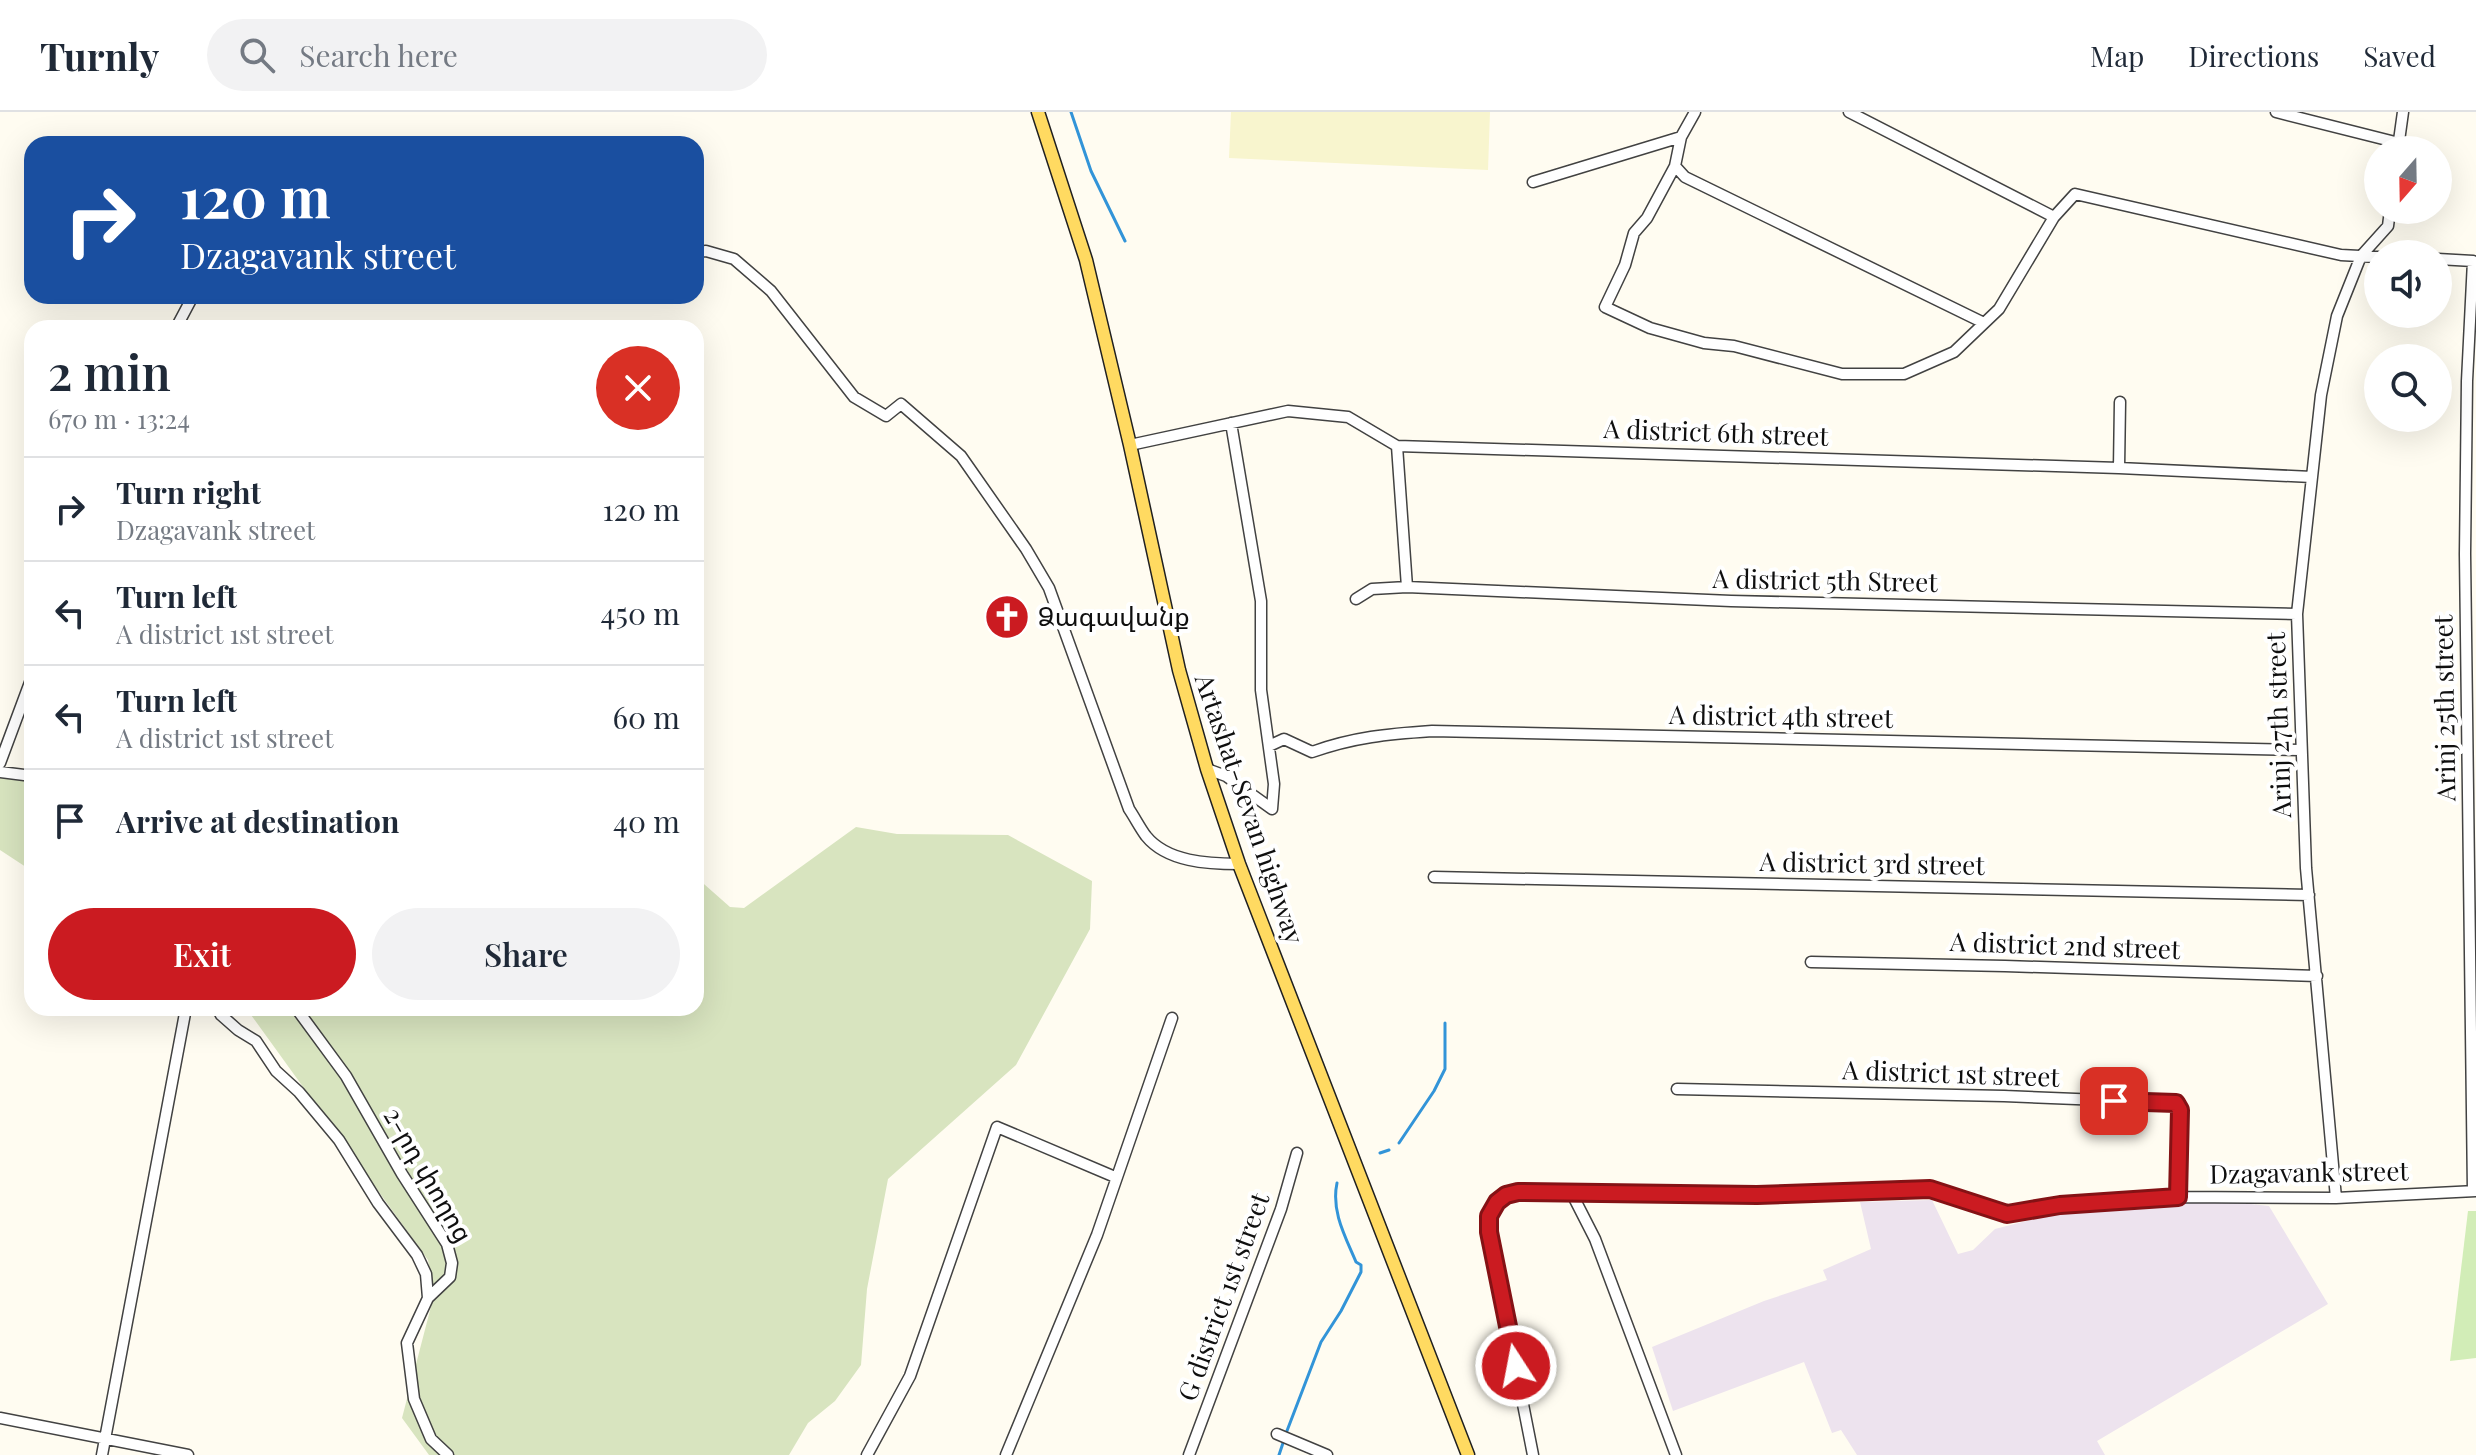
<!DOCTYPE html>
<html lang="en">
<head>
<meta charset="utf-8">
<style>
	body { margin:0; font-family:"Playfair Display","Noto Sans Armenian",serif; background:#f2f2f3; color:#1f2937; height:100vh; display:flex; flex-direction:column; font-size:30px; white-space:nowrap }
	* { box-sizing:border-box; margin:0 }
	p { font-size:26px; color:#747a83 }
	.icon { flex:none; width:44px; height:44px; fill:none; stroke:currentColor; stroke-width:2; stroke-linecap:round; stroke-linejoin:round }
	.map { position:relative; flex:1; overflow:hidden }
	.sheet { position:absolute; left:24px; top:208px; width:680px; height:696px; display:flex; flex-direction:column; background:#fff; border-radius:24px; box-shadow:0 8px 32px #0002 }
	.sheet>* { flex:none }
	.top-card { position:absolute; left:24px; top:24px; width:680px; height:168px; border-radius:24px; box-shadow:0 8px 32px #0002; background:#1a4fa0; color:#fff; overflow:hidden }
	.needle { width:52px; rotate:200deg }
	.buttons { position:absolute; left:2364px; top:24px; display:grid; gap:16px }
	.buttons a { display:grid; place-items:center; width:88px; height:88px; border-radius:50%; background:#fff; box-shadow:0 8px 32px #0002; font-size:40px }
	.pin { position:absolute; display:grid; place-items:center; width:68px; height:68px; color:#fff; margin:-34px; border-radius:16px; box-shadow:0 4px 12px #0006 }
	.me { position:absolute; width:88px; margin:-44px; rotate:349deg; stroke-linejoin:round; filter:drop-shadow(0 0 6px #0008) }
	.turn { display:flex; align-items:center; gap:28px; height:168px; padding:0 24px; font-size:36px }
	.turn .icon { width:104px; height:104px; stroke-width:2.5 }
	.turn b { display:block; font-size:56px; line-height:68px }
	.round { display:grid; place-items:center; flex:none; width:84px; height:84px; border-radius:42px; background:#f2f2f3 }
	.summary { display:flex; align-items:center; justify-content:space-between; height:136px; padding:0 24px }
	h1 { font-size:48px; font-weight:600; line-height:60px }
	.cta { display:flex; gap:16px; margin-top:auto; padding:16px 24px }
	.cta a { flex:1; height:92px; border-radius:48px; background:#cb1b21; color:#fff; font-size:32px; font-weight:600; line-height:92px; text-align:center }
	.cta a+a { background:#f2f2f3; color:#1f2937 }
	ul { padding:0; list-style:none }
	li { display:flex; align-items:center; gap:24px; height:104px; padding:0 24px; border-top:2px solid #e0e1e3 }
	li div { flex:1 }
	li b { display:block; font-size:30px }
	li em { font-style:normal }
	header { display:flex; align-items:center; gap:48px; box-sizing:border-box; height:112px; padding:0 40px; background:#fff; border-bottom:2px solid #e0e1e3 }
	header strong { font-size:38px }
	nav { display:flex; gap:44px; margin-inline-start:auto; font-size:28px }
	.search { width:560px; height:72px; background:#f2f2f3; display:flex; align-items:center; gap:20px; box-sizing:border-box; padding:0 28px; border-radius:44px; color:#747a83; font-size:30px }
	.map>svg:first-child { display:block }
</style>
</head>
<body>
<header>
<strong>Turnly</strong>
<div class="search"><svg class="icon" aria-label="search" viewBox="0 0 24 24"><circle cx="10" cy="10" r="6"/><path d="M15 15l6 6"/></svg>Search here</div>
<nav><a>Map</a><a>Directions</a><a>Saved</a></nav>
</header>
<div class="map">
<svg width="2476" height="1343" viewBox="0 0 2476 1343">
	<rect width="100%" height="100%" fill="#fffcf1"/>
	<path fill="#ede3ee" d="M1932 1088 1958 1142 1973 1138 1995 1117 2054 1102 2127 1093 2225 1089 2269 1094 2328 1192 2097 1329 2105 1343H1857L1841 1318 1832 1321 1804 1250 1673 1299 1652 1235 1764 1189 1827 1168 1823 1158 1871 1137 1860 1090Z"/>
	<path fill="#f8f5ce" d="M1231 0H1490L1488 58 1229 46Z"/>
	<path fill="#d2edb7" d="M2468 1099H2476V1246L2450 1249Z"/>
	<path fill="#d8e4bf" d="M0 662 32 666V759L0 738Z
		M856 715 897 722 1008 723 1092 769 1090 817 1016 953 888 1067 867 1177 861 1253 835 1289 808 1311 789 1343H429L402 1306 434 1183 428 1148 246 896H696V765L730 795 744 796Z"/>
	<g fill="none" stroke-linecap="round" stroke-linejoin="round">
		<path stroke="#3294d8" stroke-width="3" d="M1071 0 1091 59 1125 129
			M1399 1031 1434 979 1445 957V911
			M1380 1041 1389 1038
			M1285 1324 1321 1230 1341 1199 1361 1160V1153L1356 1150C1345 1124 1331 1099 1337 1071
			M1279 1343 1284 1328"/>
		<g stroke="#424242" stroke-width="13">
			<path id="minor" d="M1695 0 1681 25 1675 54 1647 106 1634 121 1625 153 1605 195 1650 216 1704 231 1734 234 1842 262H1904L1954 240 1999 197 2054 105 2075 82 2341 143 2378 145
				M1849 0 2054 105
				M2276 0 2399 31
				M2398 36 2403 0
				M1675 54 1685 65 1984 211
				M1533 70 1681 25
				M696 140 706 139 734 147 771 179 854 285 886 304 901 292 961 344 1026 437 1049 476 1129 697C1135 706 1140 716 1146 724 1167 750 1208 752 1239 752
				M2438 147 2473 149 2467 269 2465 442 2473 1079
				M176 216 193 184
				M1130 333 1288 299 1348 305 1397 334 2119 356 2312 365
				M1397 334 1407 475
				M2119 356 2120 290
				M1356 487 1372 477 1407 475 1731 489 2297 502
				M1269 634 1284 627 1312 640C1354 625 1388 622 1432 619L2300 638
				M0 651 32 565
				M1207 657 1226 664 1272 697 1274 672 1261 578V489L1231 311
				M0 660 32 664
				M1434 765 2309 783
				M1811 850 2005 854 2317 864
				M217 896 221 903 238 918 256 929 276 959 299 980 339 1028 378 1091 417 1143 426 1162 428 1186
				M296 896 346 964 402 1062 447 1132 452 1151 450 1165 428 1186 407 1231 414 1287 431 1327 448 1343
				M1677 977 2004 984 2176 991 2180 998 2178 1085
				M1571 1080 1595 1127 1676 1343
				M2336 1086 2306 756 2297 502 2321 283 2337 204 2361 144 2388 114 2390 98
				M0 1306 188 1343
				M1277 1322 1327 1343
				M102 1343 186 896
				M867 1343 910 1264 997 1015 1115 1065
				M1006 1343 1097 1123 1172 906
				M1189 1343 1281 1097 1297 1041
				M1533 1343 1489 1120C1489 1099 1496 1086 1518 1080L1757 1083 1930 1077 2007 1102 2060 1093 2178 1085 2336 1086 2476 1079"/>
		</g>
		<g stroke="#202020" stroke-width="15">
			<path id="major" d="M1038 0 1086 148 1130 333 1179 558 1207 657 1239 752 1468 1343"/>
		</g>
		<use href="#minor" stroke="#fff" stroke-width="10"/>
		<use href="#major" stroke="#ffda61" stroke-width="12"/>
	</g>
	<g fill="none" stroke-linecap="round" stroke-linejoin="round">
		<g stroke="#841215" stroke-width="20">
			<path id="route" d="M1516 1254 1489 1120V1104L1497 1090 1506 1083 1518 1080 1757 1083 1930 1077 2007 1102 2060 1093 2178 1085 2180 998 2176 991 2114 989"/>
		</g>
		<use href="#route" stroke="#cb1b21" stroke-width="14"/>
	</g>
	<defs>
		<g id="church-disc" transform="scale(2.3)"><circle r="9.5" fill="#cb1b21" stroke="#fff"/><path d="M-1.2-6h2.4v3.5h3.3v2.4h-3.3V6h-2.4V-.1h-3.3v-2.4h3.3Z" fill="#fff"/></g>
	</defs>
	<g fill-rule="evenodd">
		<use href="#church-disc" x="1007" y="505"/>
	</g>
	<g text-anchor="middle" stroke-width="8" stroke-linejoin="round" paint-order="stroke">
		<g font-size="26" fill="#0f0f0f" stroke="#fff">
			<text transform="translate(1716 321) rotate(2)" y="9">A district 6th street</text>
			<text transform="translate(1825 469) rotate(1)" y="9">A district 5th Street</text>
			<text transform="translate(2445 596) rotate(-91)" y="9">Arinj 25th street</text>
			<text transform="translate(1781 605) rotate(1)" y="9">A district 4th street</text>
			<text transform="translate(2279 613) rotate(-92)" y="9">Arinj 27th street</text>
			<text transform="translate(1249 697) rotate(71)" y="9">Artashat-Sevan highway</text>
			<text transform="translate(1872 752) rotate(1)" y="9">A district 3rd street</text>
			<text transform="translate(2065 834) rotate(2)" y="9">A district 2nd street</text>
			<text transform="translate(1951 962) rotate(2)" y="9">A district 1st street</text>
			<text transform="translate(2309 1061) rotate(-1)" y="9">Dzagavank street</text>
			<text transform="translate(428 1063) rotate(60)" y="9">2-րդ փողոց</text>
			<text transform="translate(1224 1185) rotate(-70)" y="9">G district 1st street</text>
		</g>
		<g font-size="26" fill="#0f0f0f" stroke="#fff" text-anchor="start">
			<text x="1038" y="514">Ձագավանք</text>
		</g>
	</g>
</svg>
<div class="buttons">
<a><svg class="needle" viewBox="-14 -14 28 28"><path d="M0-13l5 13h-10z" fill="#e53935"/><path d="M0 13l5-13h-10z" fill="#747a83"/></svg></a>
<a><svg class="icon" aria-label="sound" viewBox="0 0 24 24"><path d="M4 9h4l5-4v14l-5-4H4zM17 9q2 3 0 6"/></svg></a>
<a><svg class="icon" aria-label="search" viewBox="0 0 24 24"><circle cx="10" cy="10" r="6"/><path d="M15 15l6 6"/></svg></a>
</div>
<div class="pin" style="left:2114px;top:989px;background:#d93025"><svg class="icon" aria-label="arrive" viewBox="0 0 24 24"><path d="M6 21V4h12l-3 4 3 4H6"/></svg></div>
<svg class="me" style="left:1516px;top:1254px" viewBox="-20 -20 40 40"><circle r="17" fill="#cb1b21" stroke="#fff" stroke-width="3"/><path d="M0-11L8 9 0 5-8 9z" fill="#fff"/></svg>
<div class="top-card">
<div class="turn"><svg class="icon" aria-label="right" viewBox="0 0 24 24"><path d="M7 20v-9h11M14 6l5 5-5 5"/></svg><div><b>120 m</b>Dzagavank street</div></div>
</div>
<section class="sheet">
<div class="summary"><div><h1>2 min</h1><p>670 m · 13:24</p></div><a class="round" style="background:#d93025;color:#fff"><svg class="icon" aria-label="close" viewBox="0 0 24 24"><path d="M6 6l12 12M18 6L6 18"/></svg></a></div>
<ul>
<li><svg class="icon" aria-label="right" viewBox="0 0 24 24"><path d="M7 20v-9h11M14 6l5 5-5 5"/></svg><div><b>Turn right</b><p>Dzagavank street</p></div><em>120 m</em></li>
<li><svg class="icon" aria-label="left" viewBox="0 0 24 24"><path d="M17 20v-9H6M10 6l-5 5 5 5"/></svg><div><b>Turn left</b><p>A district 1st street</p></div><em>450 m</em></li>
<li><svg class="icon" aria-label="left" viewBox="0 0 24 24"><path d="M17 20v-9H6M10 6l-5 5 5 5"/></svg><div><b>Turn left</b><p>A district 1st street</p></div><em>60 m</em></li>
<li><svg class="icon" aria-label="arrive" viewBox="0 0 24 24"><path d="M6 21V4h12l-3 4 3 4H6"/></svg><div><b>Arrive at destination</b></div><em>40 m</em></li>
</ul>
<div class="cta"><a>Exit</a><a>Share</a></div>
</section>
</div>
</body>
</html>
